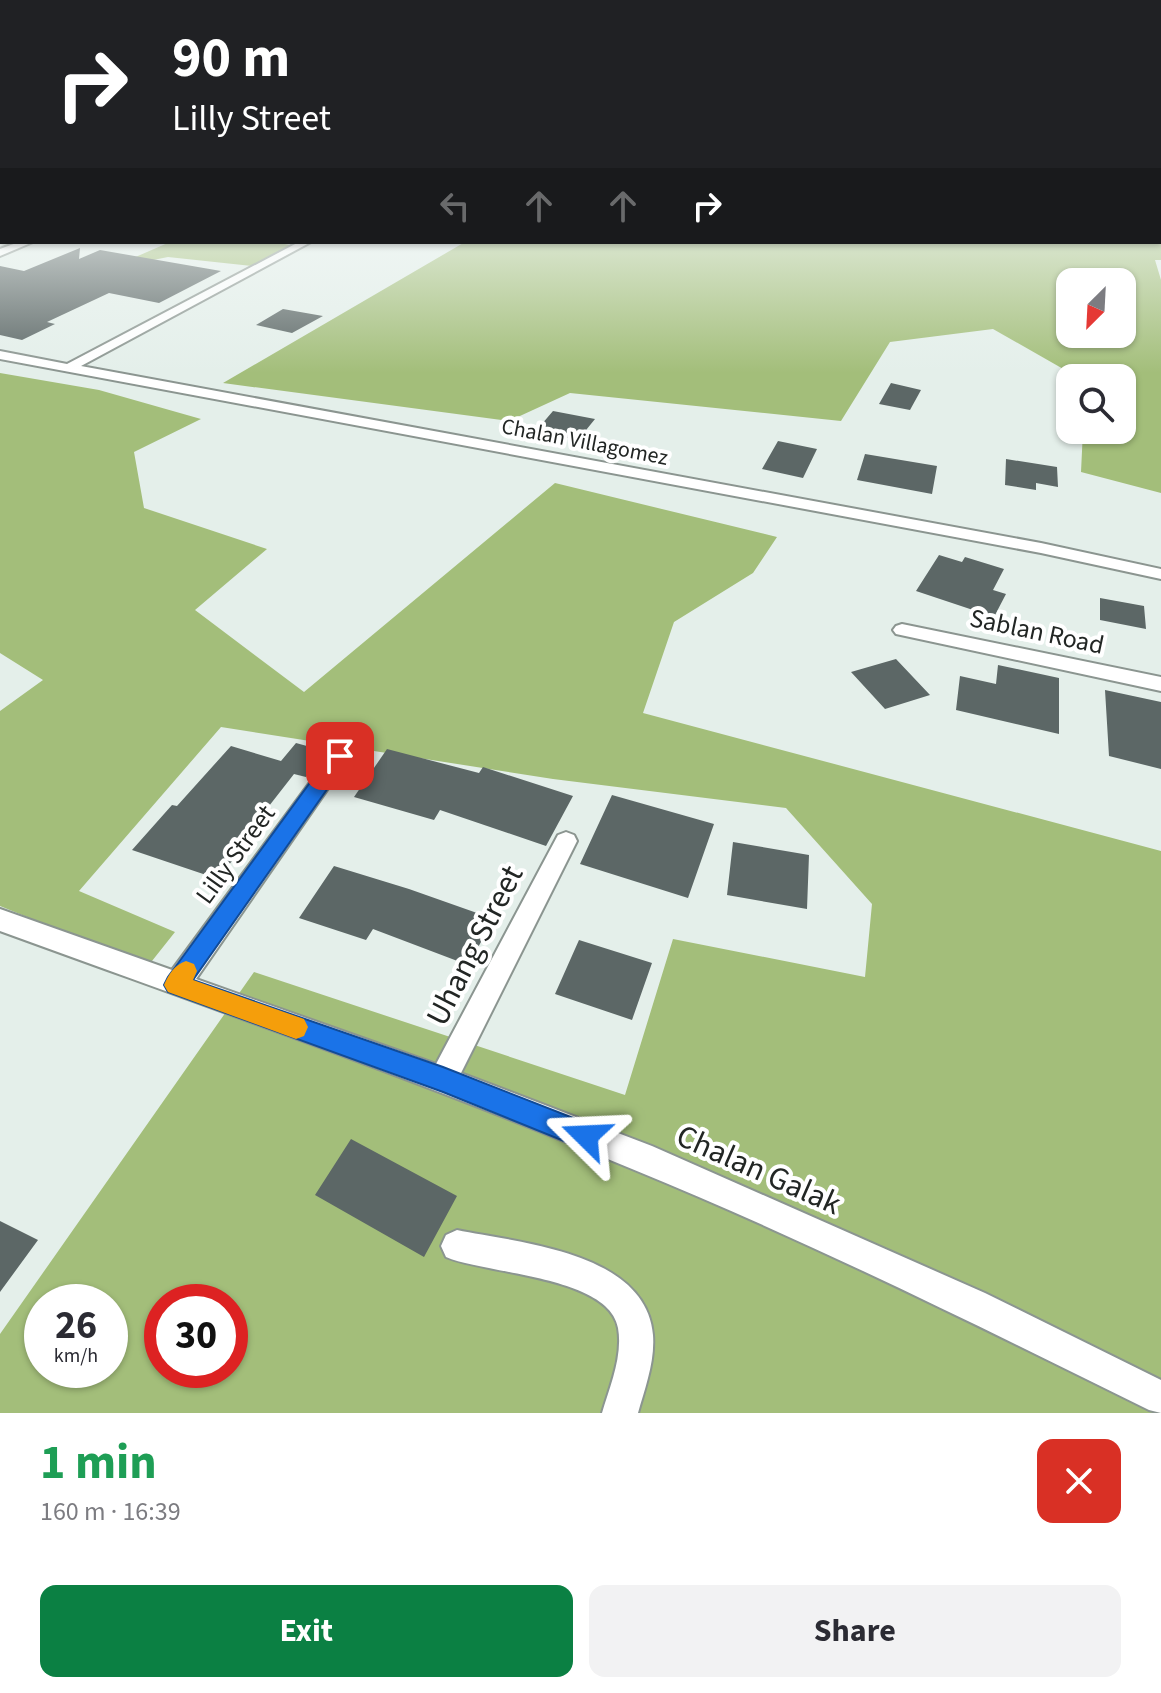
<!DOCTYPE html>
<html lang="en">
<head>
<meta charset="utf-8">
<style>
	body { margin:0; font-family:"Source Sans 3",sans-serif; background:#f2f2f3; color:#2b2b33; height:100vh; display:flex; flex-direction:column; font-size:30px; white-space:nowrap }
	* { box-sizing:border-box; margin:0 }
	p { font-size:26px; color:#7c7c81 }
	.icon { flex:none; width:44px; height:44px; fill:none; stroke:currentColor; stroke-width:2; stroke-linecap:round; stroke-linejoin:round }
	.map { position:relative; height:1413px; overflow:hidden }
	.side { display:flex; flex-direction:column; background:#fff; flex:1 }
	.side>* { flex:none }
	.hud { position:absolute; left:0px; top:0px; width:1162px; height:244px; box-shadow:0 2px 6px #0004; background:#202124; color:#fff; overflow:hidden }
	.needle { width:52px; rotate:204deg }
	.fabs { position:absolute; left:1056px; top:268px; display:grid; gap:16px }
	.fabs a { display:grid; place-items:center; width:80px; height:80px; border-radius:16px; background:#fff; box-shadow:0 2px 6px #0004; font-size:40px }
	.speed { position:absolute; left:24px; top:1284px; display:flex; gap:16px; font-size:40px; font-weight:700; text-align:center }
	.speed>* { display:grid; place-content:center; width:104px; height:104px; border-radius:50%; background:#fff; box-shadow:0 2px 6px #0004; line-height:1 }
	.speed small { font-size:20px; font-weight:400 }
	.speed .limit { border:12px solid #d22; background:#fff; color:#111 }
	.pin { position:absolute; display:grid; place-items:center; width:68px; height:68px; color:#fff; margin:-34px; border-radius:16px; box-shadow:0 4px 12px #0006 }
	.me { position:absolute; width:88px; margin:-44px; rotate:291deg; stroke-linejoin:round; filter:drop-shadow(0 0 6px #0008) }
	.turn { display:flex; align-items:center; gap:28px; height:168px; padding:0 40px; font-size:36px }
	.turn .icon { width:104px; height:104px; stroke-width:2.5 }
	.turn b { display:block; font-size:56px; line-height:68px }
	.lanes { display:flex; align-items:center; height:76px; padding:0 40px; background:#0003; justify-content:center; gap:40px; direction:ltr }
	.lanes .off { opacity:.35 }
	.round { display:grid; place-items:center; flex:none; width:84px; height:84px; border-radius:16px; background:#f2f2f3 }
	.overview { display:flex; align-items:center; justify-content:space-between; height:136px; padding:0 40px }
	h1 { font-size:48px; font-weight:700; line-height:60px; color:#1e9e55 }
	.primary-button { display:flex; gap:16px; margin-top:auto; padding:16px 40px }
	.primary-button a { flex:1; height:92px; border-radius:16px; background:#0b8043; color:#fff; font-size:32px; font-weight:700; line-height:92px; text-align:center }
	.primary-button a+a { background:#f2f2f3; color:#2b2b33 }
	.map>svg:first-child { display:block }
</style>
</head>
<body>
<div class="map">
<svg width="1161" height="1413" viewBox="0 0 1161 1413">
	<rect width="100%" height="100%" fill="#e4efea"/>
	<path fill="#a3be7a" fill-rule="evenodd" d="M1161 175V260H1155L1161 280V493L1081 472 1083 430H1122V378H1079L993 329 890 342 841 421 570 393 509 421 223 383 465 242H1160ZM1122 282V334H1070V282Z
		M170 242H274L290 245 252 266 168 257 108 269Z
		M0 373 99 390 201 419 134 452 144 508 267 549 195 610 304 692 555 483 777 537 753 573 674 622 643 713 1161 851V1413H0V1334L254 972 625 1095 673 939 865 977 872 904 786 808 553 779 221 727 79 891 175 932 148 966 0 906V711L43 680 0 653ZM42 1302H110V1370H42ZM162 1302H230V1370H162Z"/>
	<path fill="#5c6766" d="M80 248 79 259 100 250 221 271 159 303 109 293 47 322 55 324 22 340 0 335V266L24 271Z
		M283 309 323 316 292 333 256 325Z
		M891 383 921 390 910 410 879 404Z
		M553 411 595 419 578 440 535 432Z
		M778 441 817 449 803 478 762 469Z
		M865 454 937 466 932 494 857 480Z
		M1006 459 1057 467 1058 487 1036 483V490L1005 485Z
		M939 555 962 562 965 557 1004 569 993 590 1006 594 994 617 916 591Z
		M1100 598 1144 606 1146 629 1100 620Z
		M896 659 930 695 885 709 851 672Z
		M998 665 1059 678V734L956 710 960 676 996 684Z
		M1105 690 1161 702V769L1109 756Z
		M296 743 325 751 306 777 294 774 251 829 255 831 218 879 132 850 172 805 177 806 231 746 281 761Z
		M387 749 479 773 483 767 573 796 546 846 440 810 434 820 354 797Z
		M612 795 714 824 688 898 580 864Z
		M733 842 809 855 807 909 727 895Z
		M334 866 409 889 494 919 468 965 373 929 366 940 299 918Z
		M579 940 652 963 632 1020 555 994Z
		M351 1139 457 1196 424 1257 315 1195Z
		M0 1221 38 1240 0 1292Z"/>
	<g fill="none" stroke-linecap="round" stroke-linejoin="round">
		<g stroke="#8b9590" stroke-width="4">
			<path id="street" d="M19 242H33L0 256V249Z
				M299 242H311L81 366 1041 543 1161 569V579L1041 553 0 359V351L67 364Z
				M902 624 1161 677V691L896 634 893 630 896 626Z
				M340 748 347 751 351 756 347 761 196 979 436 1064 558 835 566 832 574 835 577 841 461 1073 652 1146 985 1293 1161 1380V1413L1149 1410C979 1326 808 1241 632 1169 424 1082 211 1008 0 931V909L172 970 333 751Z
				M457 1230C520 1243 646 1252 653 1335 655 1362 645 1388 638 1413H602C610 1386 623 1356 618 1328 609 1276 485 1274 446 1257L441 1246 446 1235Z"/>
		</g>
		<use href="#street" fill="#fff" fill-rule="evenodd"/>
	</g>
	<linearGradient id="sky" x2="0" y2="1"><stop stop-color="#6fb8de"/><stop offset="0.47" stop-color="#f3f8f6"/><stop offset="1" stop-color="#f3f8f6" stop-opacity="0"/></linearGradient>
	<rect width="1161" height="373" fill="url(#sky)"/>
	<path fill="#1a73e8" stroke="#114b97" stroke-width="2" d="M340 749 350 756 347 761 193 980 443 1067 586 1123 596 1127 600 1136 596 1146 586 1150 443 1092 168 992 164 985 168 977 333 751Z"/>
	<path fill="#f59e0b" d="M186 961 194 964 197 971 193 980 304 1019 308 1027 304 1036 296 1039 168 992 164 985C169 974 174 965 186 961Z"/>
	<g text-anchor="middle" stroke-width="8" stroke-linejoin="round" paint-order="stroke">
		<g font-size="22" fill="#222624" stroke="#fff">
			<text transform="translate(585 441) rotate(11)" y="8">Chalan Villagomez</text>
		</g>
		<g font-size="26" fill="#222624" stroke="#fff">
			<text transform="translate(1037 631) rotate(12)" y="9">Sablan Road</text>
			<text transform="translate(235 854) rotate(-54)" y="9">Lilly Street</text>
		</g>
		<g font-size="32" fill="#222624" stroke="#fff">
			<text transform="translate(474 945) rotate(-63)" y="11">Uhang Street</text>
			<text transform="translate(759 1169) rotate(24)" y="11">Chalan Galak</text>
		</g>
	</g>
</svg>
<div class="fabs">
<a><svg class="needle" viewBox="-14 -14 28 28"><path d="M0-13l5 13h-10z" fill="#e53935"/><path d="M0 13l5-13h-10z" fill="#7c7c81"/></svg></a>
<a><svg class="icon" aria-label="search" viewBox="0 0 24 24"><circle cx="10" cy="10" r="6"/><path d="M15 15l6 6"/></svg></a>
</div>
<div class="speed"><div>26<small>km/h</small></div><div class="limit">30</div></div>
<div class="pin" style="left:340px;top:756px;background:#d93025"><svg class="icon" aria-label="arrive" viewBox="0 0 24 24"><path d="M6 21V4h12l-3 4 3 4H6"/></svg></div>
<svg class="me" style="left:586px;top:1136px" viewBox="-20 -20 40 40"><path d="M0-17L14 15 0 8-14 15z" fill="#1a73e8" stroke="#fff" stroke-width="4"/></svg>
<div class="hud">
<div class="turn"><svg class="icon" aria-label="right" viewBox="0 0 24 24"><path d="M7 20v-9h11M14 6l5 5-5 5"/></svg><div><b>90 m</b>Lilly Street</div></div>
<div class="lanes"><svg class="icon off" aria-label="left" viewBox="0 0 24 24"><path d="M17 20v-9H6M10 6l-5 5 5 5"/></svg><svg class="icon off" aria-label="ahead" viewBox="0 0 24 24"><path d="M12 20V5M6 11l6-6 6 6"/></svg><svg class="icon off" aria-label="ahead" viewBox="0 0 24 24"><path d="M12 20V5M6 11l6-6 6 6"/></svg><svg class="icon" aria-label="right" viewBox="0 0 24 24"><path d="M7 20v-9h11M14 6l5 5-5 5"/></svg></div>
</div>
</div>
<section class="side">
<div class="overview"><div><h1>1 min</h1><p>160 m · 16:39</p></div><a class="round" style="background:#d93025;color:#fff"><svg class="icon" aria-label="close" viewBox="0 0 24 24"><path d="M6 6l12 12M18 6L6 18"/></svg></a></div>
<div class="primary-button"><a>Exit</a><a>Share</a></div>
</section>
</body>
</html>
